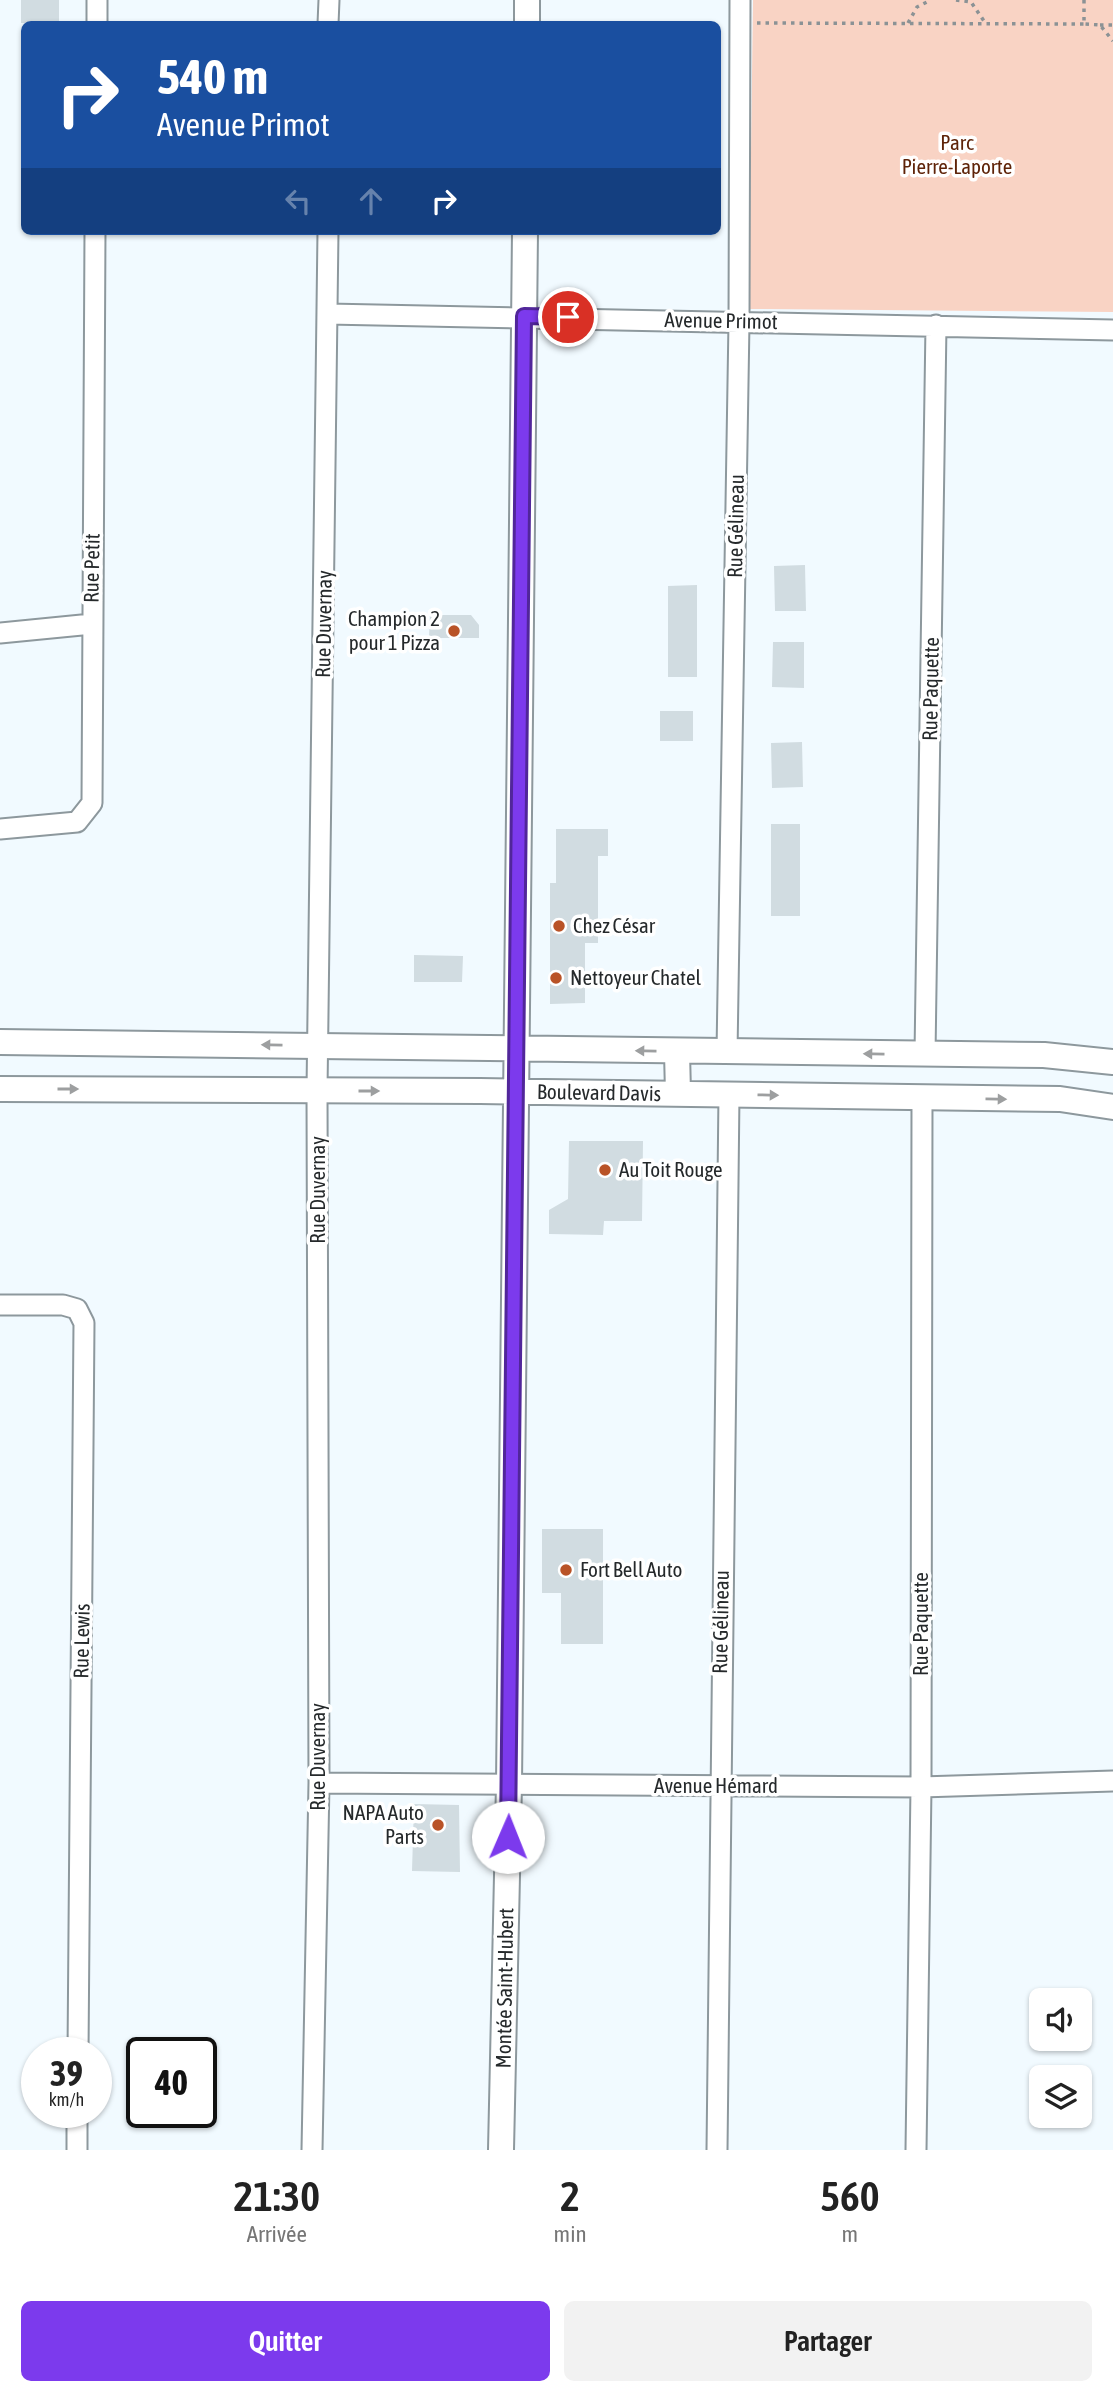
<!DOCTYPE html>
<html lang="fr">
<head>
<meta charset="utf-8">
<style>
	body { margin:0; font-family:"Asap Condensed",sans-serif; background:#f2f2f2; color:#222; height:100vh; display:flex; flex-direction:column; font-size:26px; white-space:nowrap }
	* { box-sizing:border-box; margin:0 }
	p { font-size:23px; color:#767676 }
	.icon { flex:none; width:38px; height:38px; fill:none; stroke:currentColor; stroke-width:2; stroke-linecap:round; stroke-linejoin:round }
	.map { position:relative; height:2150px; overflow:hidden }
	.drawer { display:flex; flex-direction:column; background:#fff; flex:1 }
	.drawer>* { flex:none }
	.guide { position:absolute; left:21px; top:21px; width:700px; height:214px; border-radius:10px; box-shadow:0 2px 5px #0004; background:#1a4fa0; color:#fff; overflow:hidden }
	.tools { position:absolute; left:1029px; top:1988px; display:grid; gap:14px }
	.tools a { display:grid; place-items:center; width:63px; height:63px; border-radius:10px; background:#fff; box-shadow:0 2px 5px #0004; font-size:35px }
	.speed { position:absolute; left:21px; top:2037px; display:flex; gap:14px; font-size:35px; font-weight:700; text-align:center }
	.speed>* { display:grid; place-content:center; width:91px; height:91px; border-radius:50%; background:#fff; box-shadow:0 2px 5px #0004; line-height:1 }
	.speed small { font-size:18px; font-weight:400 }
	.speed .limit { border:4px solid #111; border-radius:10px; background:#fff; color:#111 }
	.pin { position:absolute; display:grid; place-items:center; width:60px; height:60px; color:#fff; margin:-30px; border:4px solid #fff; border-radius:50%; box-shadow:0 2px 7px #0007 }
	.me { position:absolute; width:77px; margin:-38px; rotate:1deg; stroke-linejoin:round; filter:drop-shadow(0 0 5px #0008) }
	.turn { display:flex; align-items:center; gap:24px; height:147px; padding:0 21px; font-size:32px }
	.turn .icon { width:91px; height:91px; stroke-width:2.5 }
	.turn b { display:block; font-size:49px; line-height:60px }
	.lanes { display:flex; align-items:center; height:66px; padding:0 21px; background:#0003; justify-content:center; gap:35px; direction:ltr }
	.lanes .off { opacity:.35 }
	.eta { display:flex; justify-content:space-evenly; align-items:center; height:119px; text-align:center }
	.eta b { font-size:42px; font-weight:600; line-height:49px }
	.action { display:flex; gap:14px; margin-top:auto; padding:14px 21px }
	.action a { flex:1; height:80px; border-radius:10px; background:#7c3aed; color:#fff; font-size:28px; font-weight:600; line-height:80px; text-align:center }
	.action a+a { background:#f2f2f2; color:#222 }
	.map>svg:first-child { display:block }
</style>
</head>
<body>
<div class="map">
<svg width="1113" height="2150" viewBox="0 0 1113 2150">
	<rect width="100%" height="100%" fill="#f1faff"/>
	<path fill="#f9d3c4" d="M753 0H1113V312L749 309Z"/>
	<path fill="#d1dce1" d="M21 0H59V24L21 23Z
		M805 565 806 611H775L774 566Z
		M697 585V677H668V586Z
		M430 615H471L479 625V638H429Z
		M773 642H804V688L772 687Z
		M660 711H693V741H660Z
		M802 742 803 787 772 788 771 743Z
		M771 824H800V916H771Z
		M556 829H608V856H598V943H585V1003L550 1004V883H556Z
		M414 955 463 956 462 982H414Z
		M569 1141H643L642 1221H604L603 1235 549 1234V1210L568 1199Z
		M542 1529H603V1644H561V1593H542Z
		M414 1804 459 1805 460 1872 412 1871Z"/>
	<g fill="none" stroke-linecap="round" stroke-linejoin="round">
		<g stroke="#8d989d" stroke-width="23">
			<path id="minor" d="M97 24V0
				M328 24 329 0
				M328 314 1113 330
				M0 633 92 624
				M0 829 77 822 92 803 95 231
				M727 1052 739 322 740 0
				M925 1054 936 325
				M0 1305H63L77 1309 84 1323 78 2053
				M319 1783 921 1787 1113 1781
				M77 2150V2112
				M312 2150 319 1783 317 1091 328 231
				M717 2150 729 1094
				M916 2150 921 1787 922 1098"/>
		</g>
		<g stroke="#8d989d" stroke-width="28">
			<path id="tertiary" d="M527 24V0
				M0 1042 1044 1055 1113 1062
				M677 1052 678 1093
				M0 1089 480 1091 1060 1099 1113 1107
				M501 2150 509 1784 525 231"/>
		</g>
		<path stroke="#8b9295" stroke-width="3.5" stroke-dasharray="3.5 5" stroke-linecap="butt" d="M956 0 971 2 986 24
			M1084 0V24L1100 25 1113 41
			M757 23 1084 24
			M908 23 917 7 931 0
			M1100 25H1113"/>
		<use href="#minor" stroke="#fff" stroke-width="19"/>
		<use href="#tertiary" stroke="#fff" stroke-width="24"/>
	</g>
	<defs><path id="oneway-solid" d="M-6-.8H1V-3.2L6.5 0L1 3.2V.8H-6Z" transform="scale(1.75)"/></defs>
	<g fill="#9d9fa0">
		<use href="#oneway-solid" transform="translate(272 1045) rotate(-179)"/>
		<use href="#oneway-solid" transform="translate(646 1051) rotate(-179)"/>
		<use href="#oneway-solid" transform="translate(874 1054) rotate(-179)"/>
		<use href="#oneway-solid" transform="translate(68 1089)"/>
		<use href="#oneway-solid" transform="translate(369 1091)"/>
		<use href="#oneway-solid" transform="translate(768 1095) rotate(1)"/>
		<use href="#oneway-solid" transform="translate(996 1099) rotate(1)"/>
	</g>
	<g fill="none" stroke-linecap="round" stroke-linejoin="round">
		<g stroke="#51269a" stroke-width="18">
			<path id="route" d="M508 1837 524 316 568 317"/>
		</g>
		<use href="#route" stroke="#7c3aed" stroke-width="12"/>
	</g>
	<g fill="#b95327" stroke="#fff" stroke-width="2.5">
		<circle cx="454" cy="631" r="7"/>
		<circle cx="559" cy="926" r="7"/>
		<circle cx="556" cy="978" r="7"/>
		<circle cx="605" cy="1170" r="7"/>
		<circle cx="566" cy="1570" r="7"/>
		<circle cx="438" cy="1825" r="7"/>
	</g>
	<g text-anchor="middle" stroke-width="7" stroke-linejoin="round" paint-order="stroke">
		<g font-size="21" fill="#5e2308" stroke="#fff">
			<text x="957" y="150">Parc<tspan x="957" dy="24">Pierre-Laporte</tspan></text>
		</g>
		<g font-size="21" fill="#25292b" stroke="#fff">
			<text transform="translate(721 321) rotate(1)" y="7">Avenue Primot</text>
			<text transform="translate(736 526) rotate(-89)" y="7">Rue Gélineau</text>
			<text transform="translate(92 568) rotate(-89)" y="7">Rue Petit</text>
			<text transform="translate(324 624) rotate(-89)" y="7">Rue Duvernay</text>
			<text transform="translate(931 689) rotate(-89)" y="7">Rue Paquette</text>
			<text transform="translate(599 1093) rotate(1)" y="7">Boulevard Davis</text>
			<text transform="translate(318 1190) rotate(-90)" y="7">Rue Duvernay</text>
			<text transform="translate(721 1622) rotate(-89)" y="7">Rue Gélineau</text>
			<text transform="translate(921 1624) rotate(-90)" y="7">Rue Paquette</text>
			<text transform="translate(82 1641) rotate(-89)" y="7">Rue Lewis</text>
			<text transform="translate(318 1757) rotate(-90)" y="7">Rue Duvernay</text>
			<text x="716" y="1793">Avenue Hémard</text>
			<text transform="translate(505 1988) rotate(-89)" y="7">Montée Saint-Hubert</text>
		</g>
		<g font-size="21" fill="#25292b" stroke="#fff" text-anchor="start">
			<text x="440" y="626" text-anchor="end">Champion 2<tspan x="440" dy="24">pour 1 Pizza</tspan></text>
			<text x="573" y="933">Chez César</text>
			<text x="570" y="985">Nettoyeur Chatel</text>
			<text x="619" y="1177">Au Toit Rouge</text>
			<text x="580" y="1577">Fort Bell Auto</text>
			<text x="424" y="1820" text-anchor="end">NAPA Auto<tspan x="424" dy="24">Parts</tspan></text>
		</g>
	</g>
</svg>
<div class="tools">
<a><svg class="icon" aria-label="sound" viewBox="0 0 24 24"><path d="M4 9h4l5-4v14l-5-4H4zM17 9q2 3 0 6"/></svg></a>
<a><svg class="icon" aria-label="layers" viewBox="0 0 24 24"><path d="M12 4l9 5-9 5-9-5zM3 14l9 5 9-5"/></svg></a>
</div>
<div class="speed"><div>39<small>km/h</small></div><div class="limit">40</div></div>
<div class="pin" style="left:568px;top:317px;background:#d93025"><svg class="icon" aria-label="arrive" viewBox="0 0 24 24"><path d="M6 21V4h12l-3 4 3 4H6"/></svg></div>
<svg class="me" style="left:508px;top:1837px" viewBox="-20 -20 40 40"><circle r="19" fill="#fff"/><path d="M0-13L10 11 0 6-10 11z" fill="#7c3aed"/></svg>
<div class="guide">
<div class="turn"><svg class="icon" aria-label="right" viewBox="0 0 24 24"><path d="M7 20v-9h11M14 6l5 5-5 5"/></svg><div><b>540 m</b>Avenue Primot</div></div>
<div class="lanes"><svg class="icon off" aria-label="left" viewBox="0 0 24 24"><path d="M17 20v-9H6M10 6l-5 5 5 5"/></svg><svg class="icon off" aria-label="ahead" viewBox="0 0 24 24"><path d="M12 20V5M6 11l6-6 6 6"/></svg><svg class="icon" aria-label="right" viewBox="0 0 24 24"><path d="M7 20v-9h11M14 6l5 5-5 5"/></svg></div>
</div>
</div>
<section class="drawer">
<div class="eta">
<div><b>21:30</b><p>Arrivée</p></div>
<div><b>2</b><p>min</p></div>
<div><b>560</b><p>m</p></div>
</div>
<div class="action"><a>Quitter</a><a>Partager</a></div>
</section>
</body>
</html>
